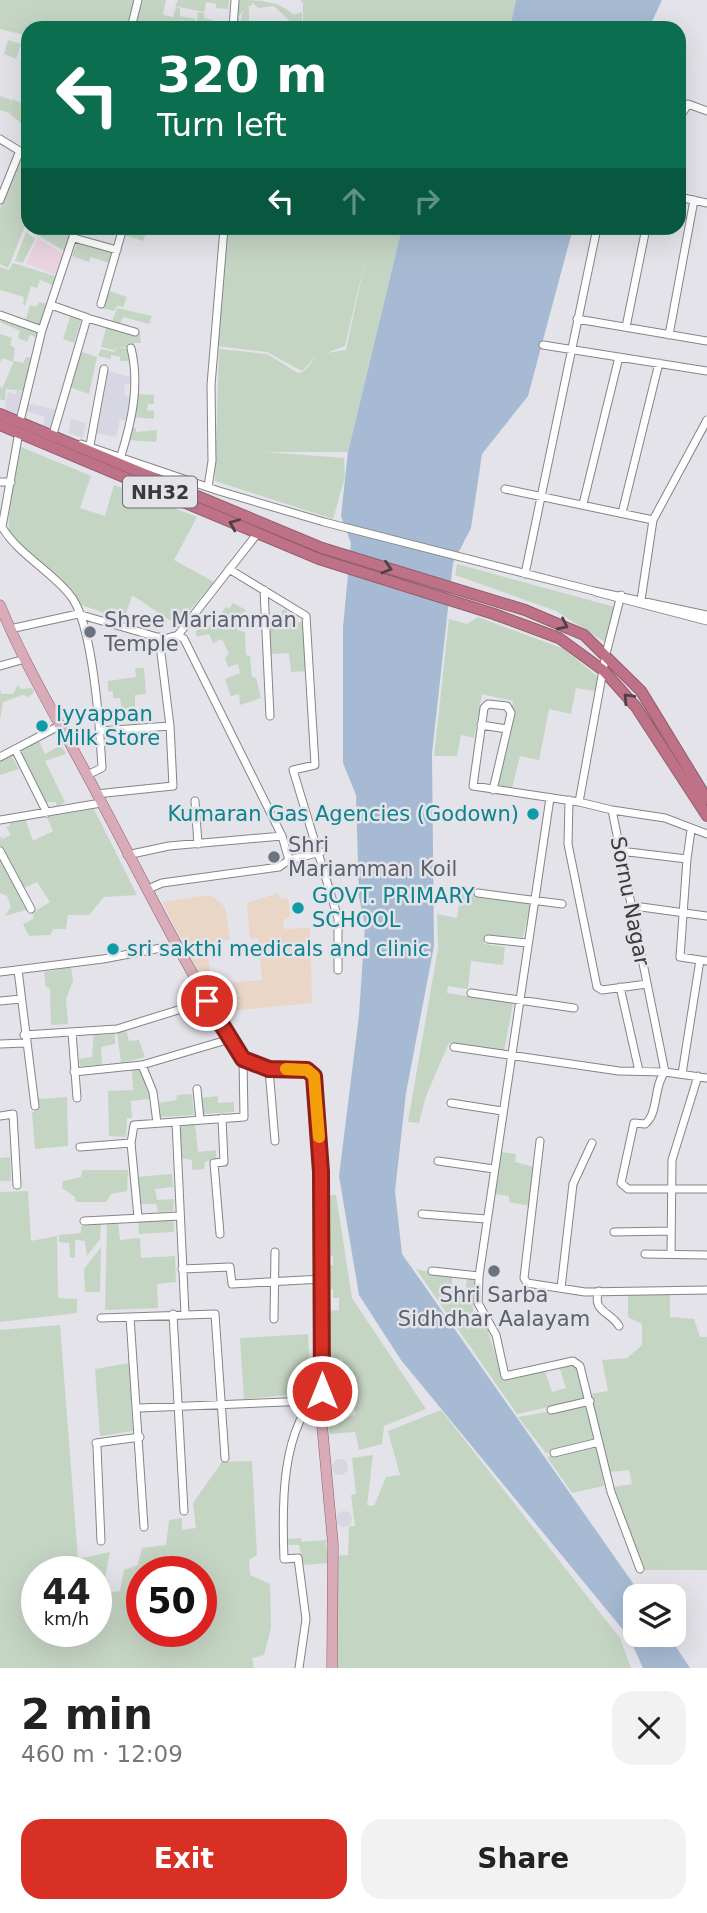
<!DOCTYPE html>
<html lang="en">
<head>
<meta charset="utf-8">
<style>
	body { margin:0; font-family:"DejaVu Sans",sans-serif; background:#f2f2f2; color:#222; height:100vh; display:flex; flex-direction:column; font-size:26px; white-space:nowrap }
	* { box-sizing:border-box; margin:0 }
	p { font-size:23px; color:#767676 }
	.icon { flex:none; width:38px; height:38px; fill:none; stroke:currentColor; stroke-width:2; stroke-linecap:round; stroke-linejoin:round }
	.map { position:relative; height:1668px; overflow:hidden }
	.details { display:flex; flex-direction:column; background:#fff; flex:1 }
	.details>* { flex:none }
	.guide { position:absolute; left:21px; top:21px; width:665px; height:214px; border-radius:21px; box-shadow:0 7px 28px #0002; background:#0b6e4f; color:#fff; overflow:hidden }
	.buttons { position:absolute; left:623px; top:1584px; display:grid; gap:14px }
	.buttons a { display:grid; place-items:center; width:63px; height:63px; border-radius:14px; background:#fff; box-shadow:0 7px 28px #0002; font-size:35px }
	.speed { position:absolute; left:21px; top:1556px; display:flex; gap:14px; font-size:35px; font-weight:700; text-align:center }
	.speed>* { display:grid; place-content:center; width:91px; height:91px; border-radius:50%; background:#fff; box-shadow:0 7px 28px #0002; line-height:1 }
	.speed small { font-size:18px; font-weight:400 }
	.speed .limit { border:10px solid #d22; background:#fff; color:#111 }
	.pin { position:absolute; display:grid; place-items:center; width:60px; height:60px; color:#fff; margin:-30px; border:4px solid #fff; border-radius:50%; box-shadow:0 2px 7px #0007 }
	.me { position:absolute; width:77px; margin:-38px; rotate:0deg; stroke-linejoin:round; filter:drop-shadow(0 0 5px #0008) }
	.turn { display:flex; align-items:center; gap:24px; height:147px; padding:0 21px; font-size:32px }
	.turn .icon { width:91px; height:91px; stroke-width:2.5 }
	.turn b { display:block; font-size:49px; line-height:60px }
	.lanes { display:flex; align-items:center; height:66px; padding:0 21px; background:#0003; justify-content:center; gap:35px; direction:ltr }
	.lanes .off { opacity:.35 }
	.round { display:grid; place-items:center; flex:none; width:74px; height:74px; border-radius:21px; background:#f2f2f2 }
	.summary { display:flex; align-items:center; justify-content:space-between; height:119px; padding:0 21px }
	h1 { font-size:42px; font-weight:800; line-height:52px }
	.primary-button { display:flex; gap:14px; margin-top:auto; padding:14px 21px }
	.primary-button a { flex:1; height:80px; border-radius:21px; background:#d93025; color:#fff; font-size:28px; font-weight:800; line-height:80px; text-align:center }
	.primary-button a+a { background:#f2f2f2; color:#222 }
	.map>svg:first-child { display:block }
</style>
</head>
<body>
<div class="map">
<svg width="707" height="1668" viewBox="0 0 707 1668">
	<rect width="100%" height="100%" fill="#e3e3e9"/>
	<path fill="#d7d7e4" d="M104 370 131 377V384L124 385 125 396 131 397 127 421 120 419 116 437 95 433Z
		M17 390 24 393 19 418 4 413 8 392 16 394Z
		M27 403 57 410 52 428 43 425 45 417 26 411Z
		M71 419 86 423 83 438 68 433Z
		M332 1467a8 8 0 1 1 16 0a8 8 0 1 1-16 0Z
		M336 1519a8 8 0 1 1 16 0a8 8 0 1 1-16 0Z"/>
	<path fill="#e9d6c6" d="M278 893 280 899 288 898 290 916 283 921 284 929 310 928 312 1003 219 1012 162 902 210 895 225 907 230 939 207 943 210 975H217L218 984 262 980 258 938 250 939 247 903Z"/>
	<path fill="#e9d3e0" d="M38 238 64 255 57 276 26 263Z"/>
	<path fill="#c5d5c4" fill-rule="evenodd" d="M0 0H136L127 28H78L72 21 71 28H28V36L0 29Z
		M140 0H166L163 15 173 17 176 7 180 8V16L196 19 194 23 180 20 179 25 170 23 179 28H133Z
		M178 0H229L228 9 216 8V4L206 2 204 12 175 6Z
		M236 0C258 0 277 0 294 15L302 12V28H297L274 6 258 8 252 2V5L247 7H249V20L244 28H239L243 10 239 16V26L235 28Z
		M300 0H516L510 28H303V3Z
		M198 12 204 13V18L227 24V28H196Z
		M8 40 21 44 16 59 4 54Z
		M0 96 11 100 10 109 12 99 28 106V129L9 113 0 110Z
		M20 158 28 163V219L8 268 0 264V209Z
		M32 228H72L64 251 31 231Z
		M126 228H148L143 241 124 235Z
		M224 228H402L348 452H265L344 458 345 477 333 519 215 481 219 349 267 354 298 373C306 372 311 363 316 356L302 371 267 352 217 346ZM366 257 346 350 326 353 345 346Z
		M26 232 35 239 23 263 15 261Z
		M78 241 115 250 110 263 91 257 89 262 72 256Z
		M13 263 58 277 55 286 40 280 37 288 31 286 25 305H23L24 297 0 290V267L9 270Z
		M107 290 127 297 123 307 117 306 114 311 102 308Z
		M39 302 48 304 40 328 25 322 30 305 36 307Z
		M117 308 152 316 149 324 123 317 120 324 112 322Z
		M71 314 82 317 74 343 63 339Z
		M1 317 40 332 38 338 30 335 27 342 18 338 20 331 0 322Z
		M107 325 140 333 141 343H134V348L118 347 128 349 130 361H120V357L111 355V359L98 356 101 349 114 352 118 347 114 350 101 347Z
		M0 334 12 338 10 345 15 348 13 362 3 358 0 362Z
		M79 351 97 357 89 394 69 387Z
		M26 357 33 358 25 391 6 389 5 401 0 399V386L2 389 14 361 23 363Z
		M136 394 154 395V404H148L147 410 154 411V419L133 417Z
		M131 428H136V432L157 430 156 442 128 440Z
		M19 446 91 476 80 508 105 516 114 485 197 517 174 560 214 582 177 625 132 595 124 620 82 605 10 534C5 520 17 465 19 446Z
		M457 564 615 607 605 642 556 611 455 575Z
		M233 603 246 610 238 621 237 630 245 632 246 655 250 656 252 677 256 678 261 698 240 705 239 694 231 696 225 679 240 673 238 664 228 667 225 658 229 654 222 639 213 643 209 634 197 637 195 632 203 625 208 628 226 607 229 609Z
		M286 609 291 623 304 622 309 671 291 672 289 653 270 654 269 624 274 623 273 619 282 618V611Z
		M478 617 564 649 598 677 595 691 576 688 571 714 549 709 539 760 520 756 512 788 495 786 513 701 482 694 474 738 461 735 457 756H434L449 619 467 624Z
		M135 668H144L146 694 135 695V711L122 712 120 698H113V692L108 691V681L136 677Z
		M18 685 21 689 32 688 34 692 29 697 23 695 3 702 0 719V687L1 694H13Z
		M38 739 45 754 61 745 66 754 45 761 65 802 57 807 56 802H43L17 750Z
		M10 753 19 769 0 775V758Z
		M94 809 137 895 104 897 89 915H68L66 929H53L50 935 29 936 23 924 33 919 34 912 50 902 37 882 22 889 0 849V836L2 839 11 835 6 827 10 826V821L25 818 33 841 53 831 47 817Z
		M0 855 29 909 5 916 11 907 7 896 0 893Z
		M461 891 475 894 476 897 531 902 523 937 485 935 484 944 505 947 503 965 471 961 468 989 448 986 447 993 513 1003 504 1051 449 1043 426 1096 419 1123 408 1122 438 948 437 914 457 918Z
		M71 967 73 981 66 999 68 1024 51 1025 50 988 46 987 44 972Z
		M126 1029 129 1041 139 1040 145 1057 121 1063 117 1032Z
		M100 1032 101 1035 115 1034V1044L101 1047 102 1065 80 1066 79 1059 92 1057 94 1033Z
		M140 1068 150 1099 131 1101 132 1118H127L126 1137 109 1136 108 1091 133 1090 132 1069Z
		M192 1094 194 1115 160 1117 159 1103 176 1100 177 1095Z
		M218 1096V1103L234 1102V1112L202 1114 201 1098Z
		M67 1097 68 1146 35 1149 32 1112 37 1111 38 1099Z
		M195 1124 198 1152 216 1150V1159L205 1162 204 1169 192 1170V1160L180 1158 178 1125Z
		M500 1152 516 1154 515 1162 534 1167 530 1206 509 1202V1196L493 1194Z
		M10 1157 11 1181H0V1158Z
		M82 1170H128L127 1191 111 1194 106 1202H76L75 1197 62 1188 63 1181 81 1177Z
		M172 1174 173 1187 155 1189 157 1200 174 1199 173 1211 158 1212 156 1204H138L137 1177Z
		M28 1191 31 1241 57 1236 58 1298 77 1299V1313L0 1322V1192Z
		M327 1195H336L352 1298 426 1409 384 1426 382 1444 359 1450 355 1432 329 1434 328 1421 356 1415 342 1359 329 1357 326 1311 339 1310V1298H333V1289L325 1288V1265H333V1256L326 1255Z
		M173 1218 174 1232 139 1234 138 1220Z
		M107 1222H118L120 1240 140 1238 141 1258 175 1256 176 1282 157 1284 158 1308 105 1310Z
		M101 1224 100 1239 87 1256 85 1241 75 1240V1258L70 1257 69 1243 59 1242V1235L81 1233V1226Z
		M101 1247 100 1292H85L84 1269Z
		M416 1269 452 1277V1289L466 1290 467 1277 474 1278 473 1312 480 1314 485 1321 502 1377 506 1380 545 1371 552 1392 566 1388 559 1366 575 1364 585 1399 517 1414Z
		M628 1293H670V1317L694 1319 700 1337H707V1570H643L613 1487 632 1484 629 1470 609 1472 591 1394 608 1391 602 1360 627 1358 642 1345V1324L628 1317Z
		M60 1325 78 1559 110 1552 102 1593 120 1591 124 1570 138 1565 142 1548 166 1545 169 1520 182 1518V1530L196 1528 193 1503 222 1462 252 1461 257 1555 249 1560 250 1575 270 1584 271 1628 264 1655 252 1658 254 1668H0V1330ZM37 1572H96V1631H37ZM142 1572H201V1631H142Z
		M308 1334 311 1393 244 1399 240 1338Z
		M129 1363 133 1431 100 1436 95 1369Z
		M587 1405 595 1440 546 1453 518 1417Z
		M441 1410 620 1638 631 1668H334L335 1556 348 1555 349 1526H355L351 1495 356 1494 352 1458 373 1455 367 1505 374 1506 386 1477 400 1475 388 1431Z
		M597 1445 604 1486 572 1493 547 1457Z
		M301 1538 302 1542 326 1540 328 1563 303 1565 299 1545H286V1539Z"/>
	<path fill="#a6bbd3" d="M516 0H662L649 28H510Z
		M402 228H573L528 396 482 454 471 528 453 563 432 753 434 946 406 1093 395 1191 402 1254 642 1596H635V1634L668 1635 690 1668H643L629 1637 401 1360 359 1295 339 1176 359 1015 365 925 359 897 356 795 343 763V627L351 543 341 516 348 452Z"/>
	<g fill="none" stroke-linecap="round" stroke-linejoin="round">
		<g stroke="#848489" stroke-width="9">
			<path id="minor" d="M131 28 138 0
				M233 28 235 0
				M679 118 688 104 707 111
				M0 139 28 156
				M679 197 707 203
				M0 200 19 153
				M74 238 117 250
				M101 304 123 228
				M51 305 88 318
				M0 315 42 330
				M577 319 707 341
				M626 327 646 228
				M669 335 694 200
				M543 345 707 371
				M20 421 42 330 76 228
				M19 432 2 527C19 555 50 570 70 595 93 622 100 731 102 768L87 775
				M53 434 87 318 135 332
				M81 444 219 491 324 522 594 591 707 615
				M90 445 104 369
				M121 456C132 420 140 385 131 348
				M0 482H11
				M208 487 212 461 211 385 224 228
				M505 489 653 520 707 420
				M583 504 619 357
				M622 513 659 363
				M229 569 306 616 315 765 293 770 338 918V970
				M525 574 597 228
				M264 590 270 716
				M596 592 707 621
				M621 595 606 654 579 802 612 810 665 1072 707 1078
				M641 600 653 520
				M10 629 78 614 164 639 178 635 184 639 282 836 289 860
				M178 635 257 534
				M0 666 25 659
				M481 725 507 729
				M100 731 170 726
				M15 749 47 813
				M0 757 59 726
				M493 790 511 713 507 706 488 704 484 708 473 786 579 802
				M96 794 173 786 170 726 159 637
				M550 798 479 1276 478 1303 496 1335 505 1376 573 1361 580 1366 611 1492 640 1569
				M569 800 568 844 597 987 602 990 647 984
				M195 801 198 844
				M612 810 665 818 707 834
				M0 820 101 803
				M0 851 31 909
				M620 851 687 859 691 830
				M127 855 169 846 282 836
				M687 859 680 957 707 961
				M148 889 162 883 279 867 289 860 321 852
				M478 893 562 904
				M634 906 707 916
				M488 939 527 943
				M18 970 35 1106
				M0 972 103 959 177 945
				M620 987 639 1071
				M471 993 574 1008
				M0 1001 21 999
				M72 1032 77 1098
				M24 1035 117 1029 207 1001
				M0 1044 25 1043
				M454 1047 619 1071 665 1072
				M142 1065 153 1092 157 1123
				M269 1069 275 1141
				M74 1072 142 1065 230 1039
				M665 1072C653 1086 659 1113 645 1124L634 1123 621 1183 628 1189H707
				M682 1074 700 960
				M197 1089 200 1120
				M451 1103 502 1111
				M0 1116 13 1114 17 1185
				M176 1122 185 1314
				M540 1141 524 1278 527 1283 585 1292 707 1290
				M80 1147 131 1143
				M438 1161 494 1169
				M422 1214 486 1219
				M138 1217 131 1143 134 1125 244 1117 243 1059
				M84 1221 179 1216
				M614 1232 670 1231
				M220 1234 214 1163 224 1162 222 1118
				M645 1254 707 1255
				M671 1254 672 1160 698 1076
				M182 1269 230 1267 232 1284 322 1279
				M432 1271 479 1276
				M561 1288 573 1184 592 1143
				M599 1291C591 1311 611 1312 619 1326
				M173 1314 184 1511
				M130 1317 144 1527
				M101 1318 215 1314 225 1458
				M274 1319 275 1252
				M139 1408 310 1401
				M551 1410 590 1401
				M96 1443 140 1437
				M97 1447 101 1541
				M554 1453 599 1442
				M299 1668 306 1619 298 1558 284 1559C282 1509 280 1426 322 1391"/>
		</g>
		<g stroke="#905e6d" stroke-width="11">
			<path id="major" d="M0 605C24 664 57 718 87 775 138 870 185 967 243 1059L269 1069 307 1070 314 1076 321 1172 322 1425 333 1544 332 1668"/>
		</g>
		<g stroke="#905e6d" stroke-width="12">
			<path id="highway" d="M0 414 322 548 525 610 584 635 641 691 707 799
				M0 425 319 559 494 614 559 638 604 671 636 707 707 816"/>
		</g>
		<use href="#minor" stroke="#fff" stroke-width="7"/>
		<use href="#major" stroke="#d9aab8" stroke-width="10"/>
		<use href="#highway" stroke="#bf7188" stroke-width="10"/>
	</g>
	<defs><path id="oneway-chevron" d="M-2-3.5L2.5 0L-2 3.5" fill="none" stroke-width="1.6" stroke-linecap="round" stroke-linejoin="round" transform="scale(1.75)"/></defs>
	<g stroke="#4e4247">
		<use href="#oneway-chevron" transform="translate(234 524) rotate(-157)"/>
		<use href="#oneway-chevron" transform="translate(387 568) rotate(17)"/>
		<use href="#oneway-chevron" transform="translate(563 625) rotate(26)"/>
		<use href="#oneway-chevron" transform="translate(628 698) rotate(-133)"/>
	</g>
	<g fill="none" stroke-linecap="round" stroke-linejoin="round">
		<g stroke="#8d1f18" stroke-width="18">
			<path id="route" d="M207 1001 243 1059 269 1069 307 1070 314 1076 321 1172 322 1391"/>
		</g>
		<use href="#route" stroke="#d93025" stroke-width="12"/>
		<path stroke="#f59e0b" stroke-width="12" d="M286 1069 307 1070 314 1076 319 1137"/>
	</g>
	<g fill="#6b7280" stroke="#e3e3e9" stroke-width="2.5">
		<circle cx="90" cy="632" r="7"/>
		<circle cx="274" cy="857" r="7"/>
		<circle cx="494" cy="1271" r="7"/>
	</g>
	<g fill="#0f9aa8" stroke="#e3e3e9" stroke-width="2.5">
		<circle cx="42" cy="726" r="7"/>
		<circle cx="533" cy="814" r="7"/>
		<circle cx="298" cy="908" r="7"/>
		<circle cx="113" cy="949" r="7"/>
	</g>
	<g text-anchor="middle" stroke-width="5" stroke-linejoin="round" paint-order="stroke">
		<rect fill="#e3e3e9" stroke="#6d6d70" stroke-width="2" x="123" y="476.5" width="74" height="31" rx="5"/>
		<g font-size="19" font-weight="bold" fill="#3a3a3c">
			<text x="160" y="499">NH32</text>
		</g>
		<g font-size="21" fill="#5b616d" stroke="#e3e3e9" text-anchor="start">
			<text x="104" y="627">Shree Mariamman<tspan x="104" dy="24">Temple</tspan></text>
			<text x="288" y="852">Shri<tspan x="288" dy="24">Mariamman Koil</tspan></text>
			<text x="494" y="1302" text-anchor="middle">Shri Sarba<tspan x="494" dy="24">Sidhdhar Aalayam</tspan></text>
		</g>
		<g font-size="21" fill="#0d838f" stroke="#e3e3e9" text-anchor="start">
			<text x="56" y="721">Iyyappan<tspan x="56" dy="24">Milk Store</tspan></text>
			<text x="519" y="821" text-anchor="end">Kumaran Gas Agencies (Godown)</text>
			<text x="312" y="903">GOVT. PRIMARY<tspan x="312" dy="24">SCHOOL</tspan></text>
			<text x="127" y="956">sri sakthi medicals and clinic</text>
		</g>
		<g font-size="21" fill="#3a3a3c" stroke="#e3e3e9">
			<text transform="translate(630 901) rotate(79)" y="7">Sornu Nagar</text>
		</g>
	</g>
</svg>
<div class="buttons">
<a><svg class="icon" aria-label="layers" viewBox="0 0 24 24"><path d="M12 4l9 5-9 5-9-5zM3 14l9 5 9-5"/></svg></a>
</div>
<div class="speed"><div>44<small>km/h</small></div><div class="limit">50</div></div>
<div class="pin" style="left:207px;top:1001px;background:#d93025"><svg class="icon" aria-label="arrive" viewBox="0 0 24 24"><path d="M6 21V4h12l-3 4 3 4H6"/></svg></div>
<svg class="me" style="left:322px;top:1391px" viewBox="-20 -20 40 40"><circle r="17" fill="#d93025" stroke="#fff" stroke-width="3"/><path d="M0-11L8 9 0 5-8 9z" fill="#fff"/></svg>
<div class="guide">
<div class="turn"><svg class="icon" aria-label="left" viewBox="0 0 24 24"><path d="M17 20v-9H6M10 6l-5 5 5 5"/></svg><div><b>320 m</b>Turn left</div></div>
<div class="lanes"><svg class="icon" aria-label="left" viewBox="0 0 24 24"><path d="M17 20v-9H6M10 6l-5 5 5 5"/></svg><svg class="icon off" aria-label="ahead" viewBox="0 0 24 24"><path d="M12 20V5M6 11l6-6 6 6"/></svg><svg class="icon off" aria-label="right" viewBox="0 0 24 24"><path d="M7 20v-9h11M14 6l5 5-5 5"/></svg></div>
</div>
</div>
<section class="details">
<div class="summary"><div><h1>2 min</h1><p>460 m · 12:09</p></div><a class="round"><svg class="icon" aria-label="close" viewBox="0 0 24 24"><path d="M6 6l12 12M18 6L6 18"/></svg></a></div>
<div class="primary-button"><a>Exit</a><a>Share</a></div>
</section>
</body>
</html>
